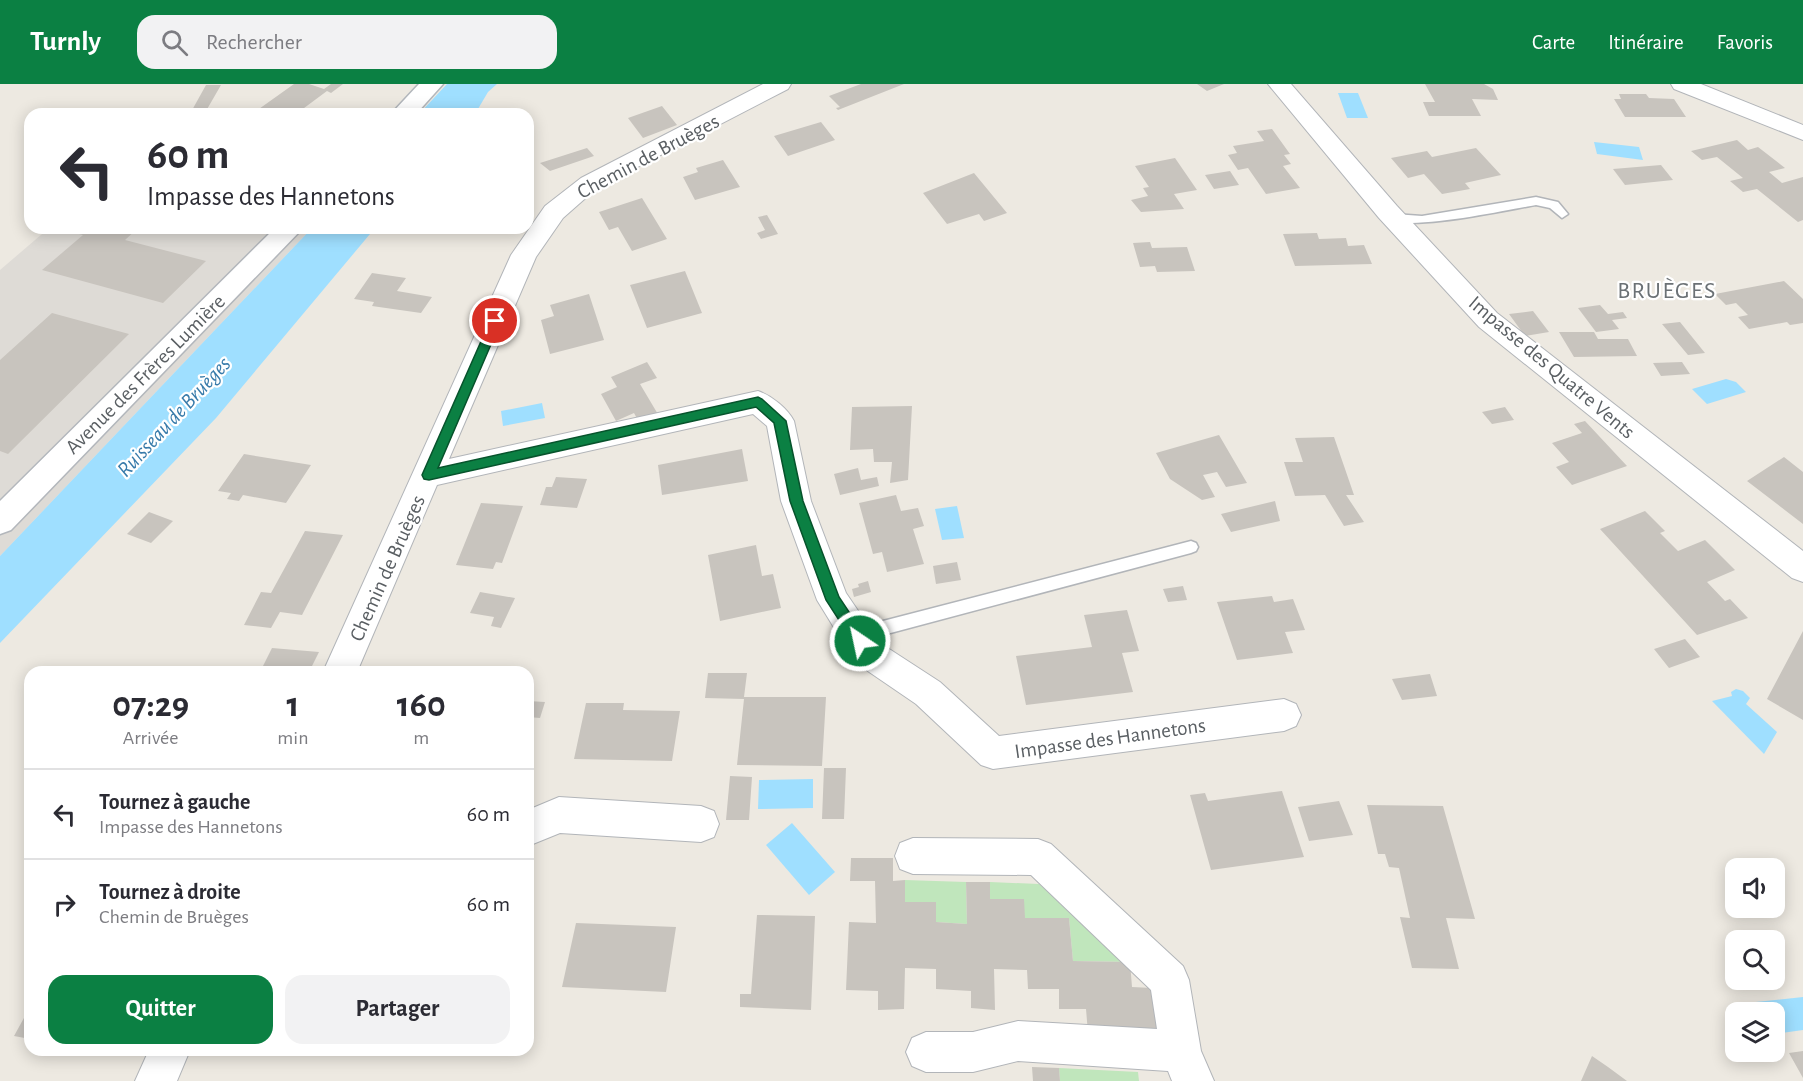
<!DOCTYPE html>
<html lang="fr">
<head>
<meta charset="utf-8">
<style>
	body { margin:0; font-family:"Alegreya Sans",sans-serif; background:#f2f2f3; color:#2b2b33; height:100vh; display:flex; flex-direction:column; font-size:22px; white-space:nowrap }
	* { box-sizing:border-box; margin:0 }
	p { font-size:20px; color:#7c7c81 }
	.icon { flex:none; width:33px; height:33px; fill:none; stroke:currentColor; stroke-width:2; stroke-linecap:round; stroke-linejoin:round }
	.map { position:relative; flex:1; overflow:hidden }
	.side { position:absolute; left:24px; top:582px; width:510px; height:390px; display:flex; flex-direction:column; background:#fff; border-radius:18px; box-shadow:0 3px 15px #0003 }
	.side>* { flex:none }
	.banner { position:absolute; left:24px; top:24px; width:510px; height:126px; border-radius:18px; box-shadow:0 3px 15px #0003; background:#fff; color:#2b2b33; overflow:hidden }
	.controls { position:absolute; left:1725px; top:774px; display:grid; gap:12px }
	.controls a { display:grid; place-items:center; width:60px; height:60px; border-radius:12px; background:#fff; box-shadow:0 3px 15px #0003; font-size:30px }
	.pin { position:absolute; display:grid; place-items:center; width:51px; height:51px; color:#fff; margin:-26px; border:3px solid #fff; border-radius:50%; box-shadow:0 2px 6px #0007 }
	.me { position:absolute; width:66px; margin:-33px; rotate:326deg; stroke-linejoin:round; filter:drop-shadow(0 0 4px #0008) }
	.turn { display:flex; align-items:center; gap:21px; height:126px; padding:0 24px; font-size:27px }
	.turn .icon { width:78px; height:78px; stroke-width:2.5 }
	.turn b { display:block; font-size:42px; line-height:51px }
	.eta { display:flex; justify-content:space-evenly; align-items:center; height:102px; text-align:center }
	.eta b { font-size:36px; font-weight:700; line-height:42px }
	.button { display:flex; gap:12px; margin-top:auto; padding:12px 24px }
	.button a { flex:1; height:69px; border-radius:18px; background:#0b8043; color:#fff; font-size:24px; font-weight:700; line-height:69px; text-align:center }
	.button a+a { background:#f2f2f3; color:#2b2b33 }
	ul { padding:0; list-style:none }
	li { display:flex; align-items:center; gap:18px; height:90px; padding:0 24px; border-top:2px solid #e1e1e2 }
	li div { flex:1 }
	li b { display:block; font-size:22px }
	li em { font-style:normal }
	header { display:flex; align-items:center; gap:36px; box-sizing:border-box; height:84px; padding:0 30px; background:#0b8043; color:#fff }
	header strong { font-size:28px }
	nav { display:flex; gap:33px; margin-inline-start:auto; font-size:21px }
	.search { width:420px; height:54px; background:#f2f2f3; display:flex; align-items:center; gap:15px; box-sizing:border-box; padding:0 21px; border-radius:18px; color:#7c7c81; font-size:22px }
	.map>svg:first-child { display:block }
</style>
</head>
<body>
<header>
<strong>Turnly</strong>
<div class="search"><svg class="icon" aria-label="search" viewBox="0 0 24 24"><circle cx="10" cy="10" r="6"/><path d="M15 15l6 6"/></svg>Rechercher</div>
<nav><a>Carte</a><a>Itinéraire</a><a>Favoris</a></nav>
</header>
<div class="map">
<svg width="1803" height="997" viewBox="0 0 1803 997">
	<rect width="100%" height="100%" fill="#ede9e1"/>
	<path fill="#dedbd6" d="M49 144H312L0 472V186Z"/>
	<path fill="#c0e6bc" d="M905 796 966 798 967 840 936 838V818H905Z
		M990 798 1039 800 1130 878 1073 877 1069 834H1025L990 815Z
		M1059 984 1138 988 1139 997H1060Z"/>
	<path fill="#9fdfff" d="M447 0H497L488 8 475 30H419Z
		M1338 9H1358L1368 34H1347Z
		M1594 58 1639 63 1643 76 1597 70Z
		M312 144H375L216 334 0 559V472Z
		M1726 295 1736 298 1746 308 1707 320 1692 305Z
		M542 319 545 334 503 342 501 327Z
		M957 422 964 454 942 456 935 425Z
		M1736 605 1743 607 1750 614 1746 620 1777 648 1764 670 1712 617 1732 612 1731 608Z
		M813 695V724L758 725 759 696Z
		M792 739 835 788 809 811 766 761Z
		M1803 913V946L1775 950 1774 928H1751L1746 919Z"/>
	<path fill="#c8c4be" d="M294 0H309L324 5 331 0H343L331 9 327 7 296 30H252Z
		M861 0H904L838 26 836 24 840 23 829 12Z
		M1197 0H1224L1207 7Z
		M1425 0H1484L1493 5 1498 16 1472 15 1481 32H1429L1423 18H1435Z
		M206 1H221L206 27 191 28Z
		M1619 10H1646L1649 14 1674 15 1686 33H1625L1614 15H1621Z
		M662 22 677 41 643 54 628 34Z
		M821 38 835 56 788 72 774 52Z
		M1272 45 1290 70 1284 71 1291 80 1283 82 1300 104 1266 110 1248 84 1238 86 1228 71 1237 69 1233 62 1264 57 1257 47Z
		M1737 56 1748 66 1758 63 1785 84 1769 88 1782 99 1803 93V136L1798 138 1757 105 1743 108 1730 97 1743 94 1717 73 1702 76 1691 67Z
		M587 64 594 72 550 87 540 79Z
		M1476 64 1501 91 1465 99 1470 105 1442 110 1424 90 1408 94 1391 74 1427 67 1432 73Z
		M1175 74 1197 106 1174 110 1184 125 1141 128 1131 116 1148 112 1143 104 1149 103 1135 82Z
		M723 76 740 103 695 116 683 93 698 88 696 84Z
		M1661 81 1673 96 1625 101 1613 85Z
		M1230 87 1239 101 1214 105 1205 91Z
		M974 89 1007 129 984 137 979 130 947 140 923 109Z
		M642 114 667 155 632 167 618 143 609 146 599 128Z
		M767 131 778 150 761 155 757 149 765 146 758 133Z
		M76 144H138L125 156 206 177 163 219 42 186 83 151 71 148Z
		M1317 149 1319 155 1346 154 1348 162 1364 161 1372 180 1295 182 1283 150Z
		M1150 158 1152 164 1187 163 1195 187 1157 188 1155 182 1140 183 1133 159Z
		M685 187 702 229 647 244 630 201Z
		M372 189 406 194 397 207 432 213 421 229 372 222 374 218 354 215Z
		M1784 197 1803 215V239L1790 241 1787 238 1749 245 1738 233 1748 231 1736 219 1726 221 1715 210Z
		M589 210 604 256 550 270 541 236 554 232 550 221Z
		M1600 221 1608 230 1623 228 1627 234 1612 236 1619 245 1596 248 1578 224Z
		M1533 227 1549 248 1525 252 1509 230Z
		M52 229 129 250 8 370 0 367V276Z
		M1680 238 1705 269 1688 271 1662 240Z
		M1559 248H1594L1598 255H1628L1637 272 1574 273Z
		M647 278 657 294 640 300 659 332 640 340 634 329 616 337 601 310 617 303 611 293Z
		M1682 278 1690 290 1661 292 1653 279Z
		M912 322 908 396 890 399 892 378H874L873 365 850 366 852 323Z
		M1505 323 1514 336 1492 340 1482 328Z
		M1585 337 1627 382 1572 401 1556 383 1569 378 1552 359 1582 349 1574 340Z
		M1219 351 1247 399 1226 403 1217 388 1203 391 1215 413 1202 416 1170 395 1156 369Z
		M1334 353 1354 411H1346L1364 438 1344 442 1325 411 1295 412 1284 378H1303L1295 354Z
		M742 365 748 397 662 411 658 381Z
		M244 370 311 381 286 419 243 411 239 417 227 415 231 409 218 407Z
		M1784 373 1803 388V440L1747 397Z
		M858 384 861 396 877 393 879 402 840 411 834 390Z
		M556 393 587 395 577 424 540 421 546 403H552Z
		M896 411 901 427 918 424 924 442 913 445 924 480 887 488 882 468 873 470 859 419Z
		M1275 417 1280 437 1231 448 1221 430Z
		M481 419 523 422 502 479 496 478 493 485 456 481Z
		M1645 427 1665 447 1660 449 1678 467 1705 456 1735 486 1707 498 1725 517 1730 515 1748 534 1697 551 1600 445Z
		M149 428 173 437 151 459 127 450Z
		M305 447 343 451 302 531 280 528 271 544 244 541 261 508 271 509Z
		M756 461 762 492 773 490 781 524 720 537 708 471Z
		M957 478 961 496 936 500 933 482Z
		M868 497 871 508 854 513 852 505 859 503 858 500Z
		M1183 502 1187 516 1168 518 1163 505Z
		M480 508 515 514 501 544 491 542 494 533 470 529Z
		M1272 512 1274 518 1293 515 1305 546 1285 548 1293 569 1237 576 1217 518Z
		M1127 526 1139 567 1122 569 1133 608 1026 621 1016 572 1092 563 1084 531Z
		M1803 547V636L1767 615Z
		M1685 555 1700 573 1669 584 1654 565Z
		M272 564 319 568 309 588H260Z
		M708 589H747L744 613H826L822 682 737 681 744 615 705 614Z
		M1430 590 1437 612 1402 616 1392 595Z
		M528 617 545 618 540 634 528 633Z
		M586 619H624L623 626 680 627 672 677 574 675Z
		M824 684H846L844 735H822Z
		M730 692 752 693 749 736H726Z
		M1282 707 1304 773 1211 786 1190 711 1205 709 1208 717Z
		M1339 717 1353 751 1309 757 1298 723Z
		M1367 721 1443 722 1475 835 1446 834 1459 885 1412 884 1400 833 1410 834 1399 784 1389 783 1385 770H1378Z
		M851 774H893V797L905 796V818H936V838L967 840 966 798H990V815H1024L1025 834H1069L1073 877 1130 878 1132 903 1152 904 1157 949H1088L1086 925H1059V905H1028L1027 886 994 885 995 926 971 924V907L936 905V885L905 884 904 925 878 926V907L846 906 849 838 876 839 875 797H850Z
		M757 831 815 832 811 926 740 923V910H751Z
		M576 839 676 843 666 908 562 903Z
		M30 923V955L14 952Z
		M355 966H408L407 969 354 972Z
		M1803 967V994L1789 969Z
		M1592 972 1608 983 1627 997H1581Z
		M1032 983 1059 984 1060 997H1033Z"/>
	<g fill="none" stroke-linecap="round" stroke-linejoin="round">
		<g stroke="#b2b5b9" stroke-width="3">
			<path id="lane" d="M1536 113 1558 118 1568 130 1562 134 1550 124 1536 121C1511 125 1403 149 1388 134L1394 130 1422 132Z
				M1191 457 1196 459 1198 463 1196 467 1191 469 883 551 847 550 844 545 847 540 883 537Z"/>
		</g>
		<g stroke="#b2b5b9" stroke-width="2">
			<path id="street" d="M763 0H791L788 5 597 104 563 134 536 173 449 375 758 307C772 312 787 324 794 337L811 417 846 509 880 559 940 598 999 652 1284 615 1296 620 1301 631 1296 642 1284 647 993 685 981 681 916 620 856 579 841 555 817 516 781 417 767 342 753 330 437 401 357 588H323L511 171 545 122 581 94Z
				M1268 0H1291L1397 122 1497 229 1803 467V498L1792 494 1479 243 1379 134Z
				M1671 0H1701L1803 41V56L1674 5Z
				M559 713 701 722 714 727 719 740 714 753 701 758 560 749 528 762V726Z
				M913 754 1038 755 1051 760 1183 882 1189 896 1201 967 1214 997H1172L1168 987 1018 977 973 988H926L912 982 906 968 912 954 926 948H973L1018 937 1157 945 1151 906 1031 791 913 790 900 785 895 772 900 759Z
				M149 966H190L177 997H135Z"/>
		</g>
		<g stroke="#b3b7bc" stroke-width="3">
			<path id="secondary" d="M419 0H443L416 30H391Z
				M275 144H303L11 446 0 450V417Z"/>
		</g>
		<use href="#lane" fill="#fff" fill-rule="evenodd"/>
		<use href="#street" fill="#fff" fill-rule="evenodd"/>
		<use href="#secondary" fill="#fff" fill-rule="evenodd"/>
	</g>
	<path fill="#0b8043" stroke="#07532c" stroke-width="1.5" d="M495 233 501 237 438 384 758 313 762 315 786 337 803 417 839 513 865 552V561H855L826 516 790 417 774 339 756 323 429 396 424 395 422 391 490 237Z"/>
	<g text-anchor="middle" stroke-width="4.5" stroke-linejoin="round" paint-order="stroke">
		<g font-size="21" fill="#5a5f63" stroke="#fff">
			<text transform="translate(648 72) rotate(-28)" y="7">Chemin de Bruèges</text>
			<text transform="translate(1552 283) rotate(40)" y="7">Impasse des Quatre Vents</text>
			<text transform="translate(145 290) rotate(-45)" y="7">Avenue des Frères Lumière</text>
			<text transform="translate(387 484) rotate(-66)" y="7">Chemin de Bruèges</text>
			<text transform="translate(1110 654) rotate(-8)" y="7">Impasse des Hannetons</text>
		</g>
		<g font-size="22" font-style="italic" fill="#387baa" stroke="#fff">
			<text transform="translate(173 332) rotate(-47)" y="8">Ruisseau de Bruèges</text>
		</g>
		<g font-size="24" letter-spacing="1.5" fill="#6b7175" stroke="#fff">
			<text x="1667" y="214">BRUÈGES</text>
		</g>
	</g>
</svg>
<div class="controls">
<a><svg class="icon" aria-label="sound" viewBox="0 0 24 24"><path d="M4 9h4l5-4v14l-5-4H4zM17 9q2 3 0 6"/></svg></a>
<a><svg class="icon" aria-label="search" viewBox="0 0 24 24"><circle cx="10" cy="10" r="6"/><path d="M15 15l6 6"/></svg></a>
<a><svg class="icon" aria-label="layers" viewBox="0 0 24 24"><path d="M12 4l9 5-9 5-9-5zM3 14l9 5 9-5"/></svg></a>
</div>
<div class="pin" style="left:495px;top:237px;background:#d93025"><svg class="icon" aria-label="arrive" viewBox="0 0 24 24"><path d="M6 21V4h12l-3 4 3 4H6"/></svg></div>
<svg class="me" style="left:860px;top:557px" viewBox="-20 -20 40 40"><circle r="17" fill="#0b8043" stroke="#fff" stroke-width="3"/><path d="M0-11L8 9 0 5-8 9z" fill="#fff"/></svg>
<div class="banner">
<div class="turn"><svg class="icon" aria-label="left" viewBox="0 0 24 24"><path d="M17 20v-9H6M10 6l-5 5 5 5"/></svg><div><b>60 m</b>Impasse des Hannetons</div></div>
</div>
<section class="side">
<div class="eta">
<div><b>07:29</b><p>Arrivée</p></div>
<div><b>1</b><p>min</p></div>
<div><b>160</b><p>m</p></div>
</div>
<ul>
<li><svg class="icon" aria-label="left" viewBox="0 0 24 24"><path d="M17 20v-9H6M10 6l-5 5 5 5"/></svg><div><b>Tournez à gauche</b><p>Impasse des Hannetons</p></div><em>60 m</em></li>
<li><svg class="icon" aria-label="right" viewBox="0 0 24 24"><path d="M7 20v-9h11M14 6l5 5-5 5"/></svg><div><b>Tournez à droite</b><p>Chemin de Bruèges</p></div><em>60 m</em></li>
</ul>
<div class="button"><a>Quitter</a><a>Partager</a></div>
</section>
</div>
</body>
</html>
